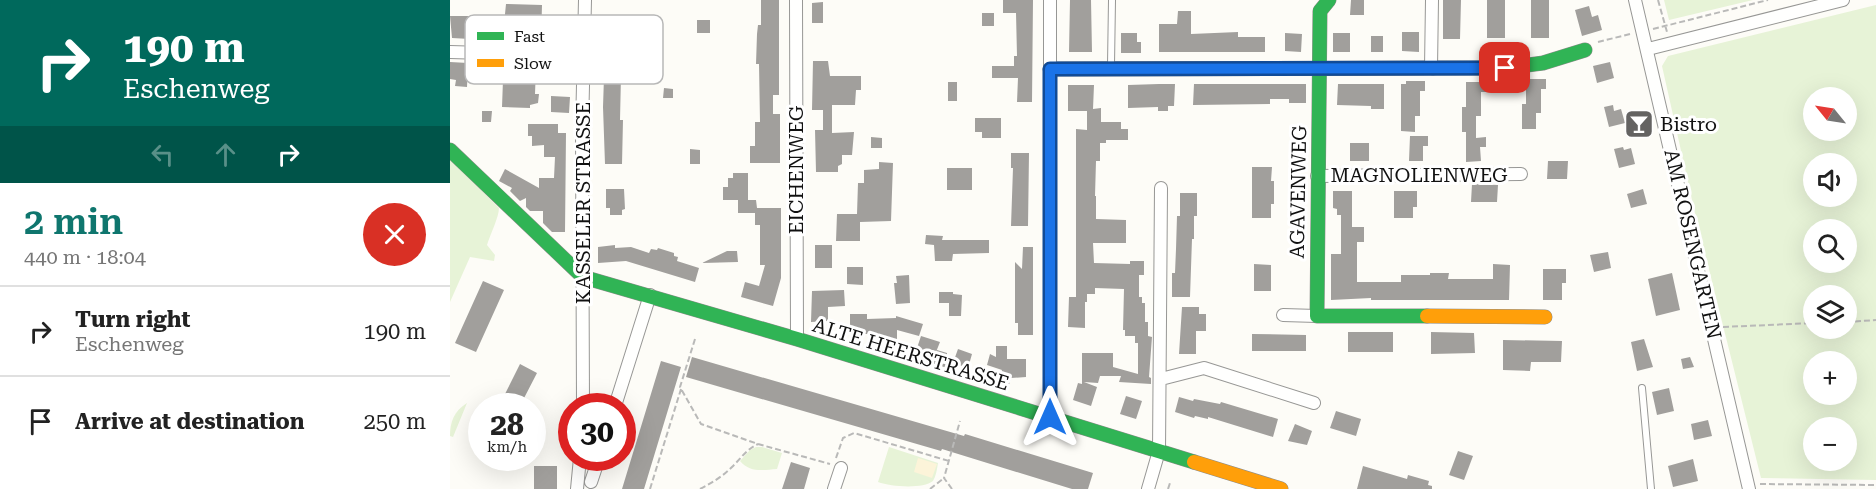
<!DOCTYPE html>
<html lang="en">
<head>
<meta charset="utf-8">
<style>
	body { margin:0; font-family:"Roboto Serif",serif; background:#f6f6f6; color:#222; height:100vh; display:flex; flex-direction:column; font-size:22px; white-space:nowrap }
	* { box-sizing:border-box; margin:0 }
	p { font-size:20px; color:#767676 }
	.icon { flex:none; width:33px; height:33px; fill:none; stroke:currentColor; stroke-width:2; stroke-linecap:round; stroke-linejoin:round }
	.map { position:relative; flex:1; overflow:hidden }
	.side { display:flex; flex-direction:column; background:#fff; width:450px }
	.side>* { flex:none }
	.guide { background:#00695c; color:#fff; overflow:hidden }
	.needle { width:39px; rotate:300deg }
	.tools { position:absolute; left:1353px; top:87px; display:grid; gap:12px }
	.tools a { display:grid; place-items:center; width:54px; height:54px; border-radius:50%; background:#fff; box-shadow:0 6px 24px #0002; font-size:30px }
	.speed { position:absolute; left:18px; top:393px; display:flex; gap:12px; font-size:30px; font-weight:700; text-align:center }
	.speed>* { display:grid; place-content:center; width:78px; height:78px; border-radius:50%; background:#fff; box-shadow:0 6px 24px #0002; line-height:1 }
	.speed small { font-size:15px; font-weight:400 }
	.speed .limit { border:9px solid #d22; background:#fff; color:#111 }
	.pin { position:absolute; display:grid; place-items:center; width:51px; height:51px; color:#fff; margin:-26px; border-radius:12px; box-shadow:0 3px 9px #0006 }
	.me { position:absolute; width:66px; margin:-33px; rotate:0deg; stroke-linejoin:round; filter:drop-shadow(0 0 4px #0008) }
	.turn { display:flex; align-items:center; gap:21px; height:126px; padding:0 24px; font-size:27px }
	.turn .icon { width:78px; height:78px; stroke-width:2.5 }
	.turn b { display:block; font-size:42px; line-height:51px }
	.lanes { display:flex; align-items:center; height:57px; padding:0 24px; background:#0003; justify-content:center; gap:30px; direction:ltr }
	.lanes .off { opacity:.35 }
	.round { display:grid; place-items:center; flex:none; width:63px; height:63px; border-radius:32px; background:#f6f6f6 }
	.summary { display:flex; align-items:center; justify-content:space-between; height:102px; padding:0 24px }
	h1 { font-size:36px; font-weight:600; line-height:45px; color:#0f766e }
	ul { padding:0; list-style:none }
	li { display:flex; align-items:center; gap:18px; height:90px; padding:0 24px; border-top:2px solid #e0e0e0 }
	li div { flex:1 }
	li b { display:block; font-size:22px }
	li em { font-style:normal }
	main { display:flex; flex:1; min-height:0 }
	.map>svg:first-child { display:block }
</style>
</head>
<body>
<main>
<section class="side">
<div class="guide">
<div class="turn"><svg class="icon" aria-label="right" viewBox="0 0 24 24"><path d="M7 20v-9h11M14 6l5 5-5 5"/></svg><div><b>190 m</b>Eschenweg</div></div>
<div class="lanes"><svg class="icon off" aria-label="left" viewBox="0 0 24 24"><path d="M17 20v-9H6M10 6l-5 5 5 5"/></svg><svg class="icon off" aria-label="ahead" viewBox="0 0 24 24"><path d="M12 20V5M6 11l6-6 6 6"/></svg><svg class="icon" aria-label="right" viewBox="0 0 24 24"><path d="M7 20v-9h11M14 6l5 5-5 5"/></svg></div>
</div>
<div class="summary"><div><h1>2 min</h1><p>440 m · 18:04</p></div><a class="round" style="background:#d93025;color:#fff"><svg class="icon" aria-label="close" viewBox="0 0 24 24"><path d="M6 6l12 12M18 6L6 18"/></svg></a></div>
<ul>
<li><svg class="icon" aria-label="right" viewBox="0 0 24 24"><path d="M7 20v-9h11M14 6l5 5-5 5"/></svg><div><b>Turn right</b><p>Eschenweg</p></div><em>190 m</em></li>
<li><svg class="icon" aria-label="arrive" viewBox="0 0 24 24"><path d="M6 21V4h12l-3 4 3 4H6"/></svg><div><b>Arrive at destination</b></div><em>250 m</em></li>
</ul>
</section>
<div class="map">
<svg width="1426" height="489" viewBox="0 0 1426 489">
	<rect width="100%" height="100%" fill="#fdfcf7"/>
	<path fill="#e7f3d7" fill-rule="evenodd" d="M1214 0H1303L1219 20Z
		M1426 5V480L1311 478 1245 213 1212 66 1218 56ZM1364 98H1396V130H1364ZM1364 164H1396V196H1364ZM1364 230H1396V262H1364ZM1364 296H1396V328H1364ZM1364 362H1396V394H1364ZM1364 428H1396V460H1364Z
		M0 159 49 208C49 217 40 235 37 245L45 255 44 261 20 257 0 302Z
		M17 403 3 437 0 436C0 422 4 411 17 403Z
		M306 447H312L332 453 327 469C313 470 300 473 290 461L300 450Z
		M439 447 488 463C487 469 486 476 483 481 473 489 442 487 428 482Z"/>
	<path fill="#fcf4d9" d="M468 458 487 464 482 478 464 472Z"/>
	<path fill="#a19f9c" d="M311 0H329V95H323V114H330V163H300V146H305V122H310L309 64H306L307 34 308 25H311Z
		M553 0H583L582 102H567L568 78H542V66H564V56H567L566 13H553Z
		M620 0H641L642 52H619Z
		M901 0H914V15H900Z
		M993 0H1011L1010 39H993Z
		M1037 0H1055V38H1037Z
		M1081 0H1099V38H1081Z
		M373 2V23H362V3Z
		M56 4 92 5 91 41 48 40 49 24H54Z
		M1139 6 1142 17 1148 15 1152 30 1132 36 1125 10Z
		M728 11H741V34L788 32V37H815V52H709V24H727Z
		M532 13H544V26H532Z
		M0 16H19L20 39 2 38Z
		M247 20H260V33H247Z
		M952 32H969V52L952 51Z
		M671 33H687V42H691V53H671Z
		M835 33 852 34 851 52 835 51Z
		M883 33H900V52H883Z
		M921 36H933V52H921Z
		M363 61H378L380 76H411V90H406L405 105H382V133L404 132 402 155H392V164L388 166V172H366L365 130H373V110H362Z
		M0 62 18 63 17 87 5 86 6 80 0 79Z
		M1160 62 1164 78 1147 83 1143 66Z
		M47 65 86 66 85 94H89L88 103 80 105V108L52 107 53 80H47Z
		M157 74 171 75 170 120H173L172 164H155L153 107 154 77H156Z
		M1076 79H1096V89H1091V113H1086V129H1072V104H1076Z
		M956 81H975V91H970V116H965V132L951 131V84H956Z
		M498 82H507V101H498Z
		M1016 82H1036V92H1031V116H1026V138L1036 137V147H1030L1031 161 1016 162V132H1012V107H1016Z
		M709 84H725L724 106H718V111H708V107L678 108V85Z
		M744 84H856V103H839V99H820V104L743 105Z
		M888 84H934V109H921V106L887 105Z
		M618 85H644L643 109 651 108V122H671V129H678V140H656V143H650V161H646L645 196H646V219L676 220V243H643L644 263 680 264V261H694V275H689V297H692V303H695V322H698V336L702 337 699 377 701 378V384L669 382 671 376H650L648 383 634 382 647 387 641 406 623 400 628 383 632 384V353H663V367L688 374V343H685V336H675V330H673L674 289 645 288V294H637V302H635V328L618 327 619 297H626V129L637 130V111H618Z
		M214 88 223 89V98H213Z
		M101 96 120 97 119 113 101 112Z
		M1163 105 1164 111 1171 109 1175 123 1159 127 1154 107Z
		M32 111H42L41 122H32Z
		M525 118H551V138H532V132H525Z
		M78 124H108V133H116L115 232H102L93 223V211H80L76 207V198L70 201 60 191 62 188 49 181 55 169 89 188V178H104L105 157H94V145L82 146V136H78Z
		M960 136H978V146H973V161H959Z
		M421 137 432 138V148H421Z
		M900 143H919V161H900Z
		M1173 147 1174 150 1181 148 1185 164 1169 168 1164 149Z
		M240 149 250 150V164H240Z
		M561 153H579L578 226H561L563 168H561Z
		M1098 161H1118L1117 179H1097Z
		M429 162 443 163 441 221 410 222V241H386L387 214H407L408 183H414V170L429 169Z
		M802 167H822L821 181H824V204H821V218H802Z
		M497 168H522V190H497Z
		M283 173H298V200H306L307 208H331V278L323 306 291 297 295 282 309 286 315 265H310V225H305V213H288V200H273V187H278V178H283Z
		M1022 184 1048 185 1047 202H1021Z
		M156 189H174L175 209 172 210V215H160V208H156Z
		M1193 189 1197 204 1181 208 1177 194Z
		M883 191H902V227H914V242H907V282H951V275H980V273H999L998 279H1043V264L1060 265 1059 300H921V298L881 300V254H891V215H887V209L883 208Z
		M944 191H967V207H963V218H944Z
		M730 193H747V216H744V239H742L740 297H722V273H725L726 249 727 216H730Z
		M476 235 493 236 492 240H539V253L503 254 502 261H485L484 245 475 244Z
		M165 245V248L181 247 199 253 201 249 207 250 208 248 224 253V256L228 257 227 261 249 268 245 282 176 261 148 263V247Z
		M365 245H382V268H365Z
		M573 247H583V335H568V323H565V262L572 269Z
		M277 251H287L288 262 252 263Z
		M1158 252 1161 268 1144 272 1140 255Z
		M804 264 821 265V291H804Z
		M397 267H413V285L397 284Z
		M1093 269H1116V283H1112V300H1093Z
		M1222 273 1230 310 1206 316 1198 279Z
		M459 275 460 303 446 304 444 283H447L446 276Z
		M33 281 54 290 26 352 5 343Z
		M394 290 395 306 378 307V321L361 322 362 291Z
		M489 292H503V294L512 295 511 316H499V303H489Z
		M732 307H749V314H756V331H746V354H729Z
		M400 314H417V319L446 318V316L473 324 469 336 447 330V339H429V334H400Z
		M898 332H943V352H898Z
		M981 332 1024 333 1025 353 981 354Z
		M802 334 856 335V351H802Z
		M471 336 490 342 484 357 466 351Z
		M1194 339 1203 367 1187 371 1181 342Z
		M1053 340 1112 341 1111 362H1081L1080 371 1053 370Z
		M546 346H557V359H576V377L561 378 558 388 547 385 552 370 537 365 540 354 546 357Z
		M508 349 522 354 518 368 503 363Z
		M487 350 497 353V368L482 363Z
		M242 357 514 436 515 434 643 473 638 489H622L492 449 491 451 236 377Z
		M1240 357 1244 367 1233 369 1231 359Z
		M211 361 231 367 194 489H172Z
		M70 364 87 373 72 402 55 394Z
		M1219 388 1224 411 1207 415 1202 392Z
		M676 396 692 401 686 419 670 414Z
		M729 397 743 401 744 399 770 404 771 402 828 419 823 437 758 417V419L745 416 744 418 725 412Z
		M886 411 911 419 906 436 880 428Z
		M1258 420 1262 436 1244 440 1241 424Z
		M845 424 862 431 857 445 838 441Z
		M1008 451 1023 456 1014 480 999 475Z
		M1243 459 1248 481 1223 487 1218 466Z
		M341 462 360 468 354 489H332Z
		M84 466H107V489H84Z
		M913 466 957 479 958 475 979 481 978 485 982 486V489H907Z"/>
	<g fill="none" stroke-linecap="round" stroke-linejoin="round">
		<g stroke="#979795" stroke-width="8">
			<path id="lane" d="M661 65 662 0
				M1192 388 1201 489"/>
		</g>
		<g stroke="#979795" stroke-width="14">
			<path id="street" d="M346 0 347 339
				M600 0V417
				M1185 0 1299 489
				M1198 49 1393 0
				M0 52 134 56
				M981 68 982 0
				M867 176 1071 174
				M833 315 867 316
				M711 379 754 368 864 403
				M133 406 132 128 135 0
				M165 406 200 295
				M141 482 149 458
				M127 489 130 458
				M384 489 391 468
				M698 489 709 451 711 188"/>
		</g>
		<g stroke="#8e8d8b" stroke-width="15">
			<path id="fast" d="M879 0 870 11 867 316H977
				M983 68H1055L1093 63 1135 50
				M0 150 133 277 347 339 744 462"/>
		</g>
		<g stroke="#8e8d8b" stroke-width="15">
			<path id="slow" d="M600 69 983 68
				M977 316 1095 317
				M744 462 831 489"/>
		</g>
		<path stroke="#b9b9b8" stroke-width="2" stroke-dasharray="6 3" stroke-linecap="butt" d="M1208 0 1217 32
			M1203 29 1318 0
			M1148 42 1180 34
			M1396 322 1426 320
			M1273 327 1364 323
			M245 339 230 387 251 424 308 444 380 464
			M386 458 393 438 404 433 499 461
			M1310 484 1426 485
			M200 489 231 389
			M250 489C262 483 273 476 282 467 291 458 297 449 308 444
			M480 489 494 478
			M502 489 494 478 510 421
			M718 489 720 483"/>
		<use href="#lane" stroke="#fffffe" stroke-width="6"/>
		<use href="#street" stroke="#fffffe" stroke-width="12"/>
		<use href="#fast" stroke="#30b455" stroke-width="14"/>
		<use href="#slow" stroke="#ff9f0a" stroke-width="14"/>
	</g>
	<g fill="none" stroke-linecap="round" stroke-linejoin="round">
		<g stroke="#114b97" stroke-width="15">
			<path id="route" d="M600 417V69L1055 68"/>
		</g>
		<use href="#route" stroke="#1a73e8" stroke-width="10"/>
	</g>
	<defs>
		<g id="bar-square" transform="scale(1.5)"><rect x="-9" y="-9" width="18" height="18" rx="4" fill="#646362" stroke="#fff"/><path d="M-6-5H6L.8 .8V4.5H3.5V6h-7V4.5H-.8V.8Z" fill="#fff"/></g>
	</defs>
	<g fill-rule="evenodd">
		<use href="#bar-square" x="1189" y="124"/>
	</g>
	<g text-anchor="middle" stroke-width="6" stroke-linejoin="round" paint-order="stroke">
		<g font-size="20" fill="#111" stroke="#fff" text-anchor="start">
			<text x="1210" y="131">Bistro</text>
		</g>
		<g font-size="20" fill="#111" stroke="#fff">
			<text transform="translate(346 170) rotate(-90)" y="7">EICHENWEG</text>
			<text x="969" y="182">MAGNOLIENWEG</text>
			<text transform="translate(848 192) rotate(-89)" y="7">AGAVENWEG</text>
			<text transform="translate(133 203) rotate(-90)" y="7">KASSELER STRASSE</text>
			<text transform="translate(1243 244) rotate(77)" y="7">AM ROSENGARTEN</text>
			<text transform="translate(461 354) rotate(17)" y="7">ALTE HEERSTRASSE</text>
		</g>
	</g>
	<rect x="15" y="15" width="198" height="69" rx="9" fill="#fff" stroke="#b8b8b8" stroke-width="1.5"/>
	<rect x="27" y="32" width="27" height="8" fill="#30b455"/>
	<rect x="27" y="59" width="27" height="8" fill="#ff9f0a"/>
	<g font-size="16" fill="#111">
		<text x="64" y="42">Fast</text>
		<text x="64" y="69">Slow</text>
	</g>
</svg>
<div class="tools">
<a><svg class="needle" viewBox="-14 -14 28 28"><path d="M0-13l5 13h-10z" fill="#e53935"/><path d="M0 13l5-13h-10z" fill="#767676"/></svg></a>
<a><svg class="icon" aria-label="sound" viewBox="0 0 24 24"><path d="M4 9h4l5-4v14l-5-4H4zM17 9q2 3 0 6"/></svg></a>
<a><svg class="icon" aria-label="search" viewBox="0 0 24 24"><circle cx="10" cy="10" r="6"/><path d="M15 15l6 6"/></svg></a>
<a><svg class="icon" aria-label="layers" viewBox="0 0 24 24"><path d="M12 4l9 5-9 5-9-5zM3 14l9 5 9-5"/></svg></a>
<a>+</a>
<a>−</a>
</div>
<div class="speed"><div>28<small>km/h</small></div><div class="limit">30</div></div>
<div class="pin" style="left:1055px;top:68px;background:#d93025"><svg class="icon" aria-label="arrive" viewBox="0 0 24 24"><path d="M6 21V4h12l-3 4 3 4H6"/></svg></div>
<svg class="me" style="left:600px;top:417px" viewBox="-20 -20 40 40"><path d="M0-17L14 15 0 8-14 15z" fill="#1a73e8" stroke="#fff" stroke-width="4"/></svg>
</div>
</main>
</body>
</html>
